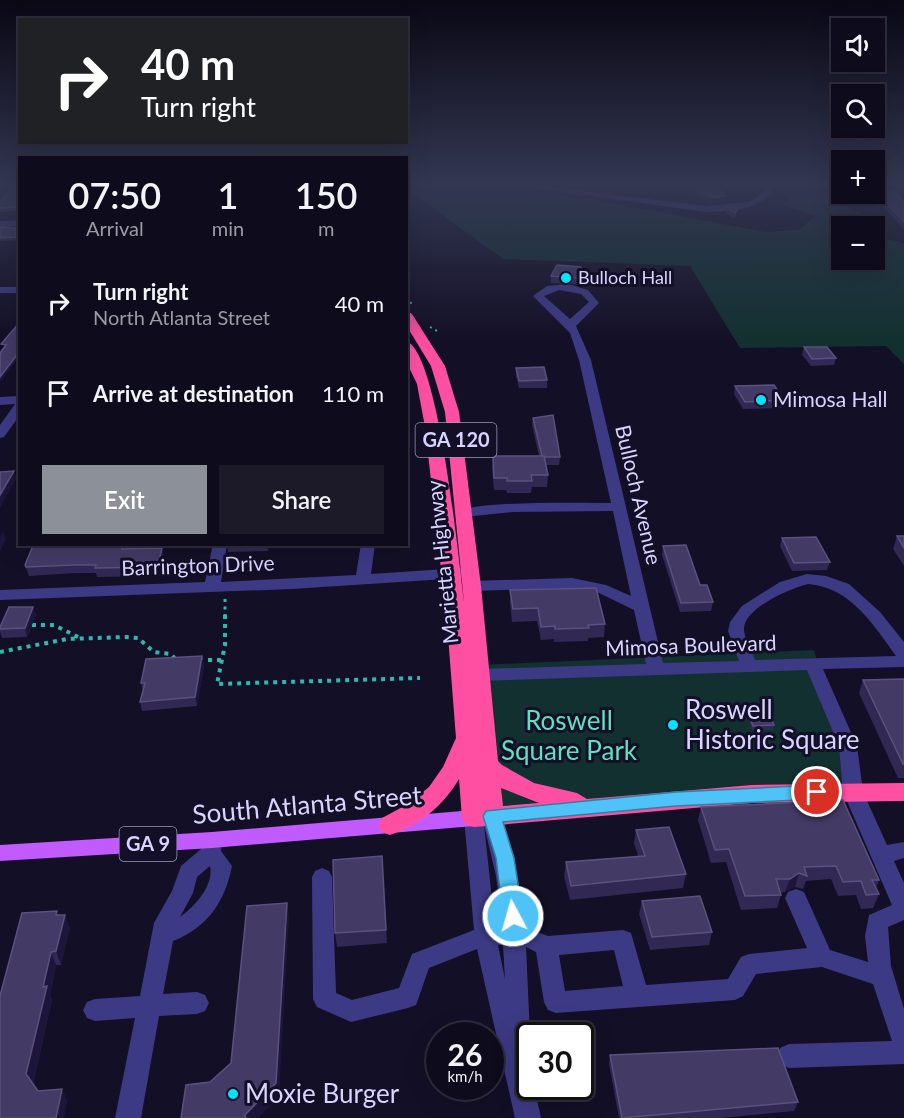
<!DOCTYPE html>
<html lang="en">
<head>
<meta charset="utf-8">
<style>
	body { margin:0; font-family:Lato,sans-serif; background:#1c1929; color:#f1f3f6; height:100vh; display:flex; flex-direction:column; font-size:22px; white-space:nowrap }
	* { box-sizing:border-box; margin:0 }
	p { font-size:20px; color:#9b9ba3 }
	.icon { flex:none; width:33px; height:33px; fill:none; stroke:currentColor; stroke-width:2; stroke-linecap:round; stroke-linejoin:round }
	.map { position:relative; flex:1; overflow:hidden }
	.details { position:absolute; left:18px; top:156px; width:390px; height:390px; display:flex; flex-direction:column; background:#0e0b1c; border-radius:0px; box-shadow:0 6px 24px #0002,0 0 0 2px #2e2b3b }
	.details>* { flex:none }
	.hud { position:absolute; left:18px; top:18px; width:390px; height:126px; border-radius:0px; box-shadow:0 6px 24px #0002,0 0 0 2px #2e2b3b; background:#202124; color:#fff; overflow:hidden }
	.buttons { position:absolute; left:831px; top:18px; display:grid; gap:12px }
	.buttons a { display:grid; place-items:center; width:54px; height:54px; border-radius:0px; background:#0e0b1c; box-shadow:0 6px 24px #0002,0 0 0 2px #2e2b3b; font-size:30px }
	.speed { position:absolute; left:426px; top:1022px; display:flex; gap:12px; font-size:30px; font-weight:700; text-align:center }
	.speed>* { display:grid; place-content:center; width:78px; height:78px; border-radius:50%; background:#0e0b1c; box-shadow:0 6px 24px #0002,0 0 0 2px #2e2b3b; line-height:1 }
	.speed small { font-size:15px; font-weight:400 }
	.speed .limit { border:3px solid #111; border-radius:9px; background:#fff; color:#111 }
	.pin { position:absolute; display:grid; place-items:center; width:51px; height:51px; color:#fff; margin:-26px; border:3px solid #fff; border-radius:50%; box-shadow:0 2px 6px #0007 }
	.me { position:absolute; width:66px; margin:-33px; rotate:354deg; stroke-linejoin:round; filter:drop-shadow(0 0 4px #0008) }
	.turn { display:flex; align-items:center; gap:21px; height:126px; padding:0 24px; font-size:27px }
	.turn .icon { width:78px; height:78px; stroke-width:2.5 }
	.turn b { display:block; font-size:42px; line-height:51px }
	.eta { display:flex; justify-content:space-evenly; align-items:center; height:102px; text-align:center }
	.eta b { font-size:36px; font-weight:600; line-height:42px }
	.cta { display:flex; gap:12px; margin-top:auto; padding:12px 24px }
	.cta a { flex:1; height:69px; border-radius:0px; background:#8c9099; color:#fff; font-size:24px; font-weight:600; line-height:69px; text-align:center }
	.cta a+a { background:#1c1929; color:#f1f3f6 }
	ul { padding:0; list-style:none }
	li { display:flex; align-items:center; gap:18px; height:90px; padding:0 24px }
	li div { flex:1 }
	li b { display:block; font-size:22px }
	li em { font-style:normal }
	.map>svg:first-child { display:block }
</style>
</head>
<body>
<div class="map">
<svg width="904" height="1118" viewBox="0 0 904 1118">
	<rect width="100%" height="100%" fill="#130f26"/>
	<path fill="#12302f" d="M407 186H421L422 189 445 194 481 189 579 197 766 232 799 230 815 216 783 205 798 188 816 191 877 222 867 226H842V260H874L875 237 904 243V364L886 346 740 348 690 266 503 259 407 189Z
		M814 650 853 792 492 816 479 665Z"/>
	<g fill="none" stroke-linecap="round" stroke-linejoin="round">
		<path stroke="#2fb8b0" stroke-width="2" stroke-dasharray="2 4" stroke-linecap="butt" d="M406 298 413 305
			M430 327 439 332"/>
		<path stroke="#2fb8b0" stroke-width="3" stroke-dasharray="3 4.5" stroke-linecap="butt" d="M225 599V616"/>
		<path stroke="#2fb8b0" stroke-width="4" stroke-dasharray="4 5" stroke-linecap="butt" d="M225 615V645L217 684 420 678
			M32 625H54L78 637
			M0 652 67 639 126 637 138 638 154 652 171 654 176 660
			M199 660H221"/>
		<path fill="#3d3a85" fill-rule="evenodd" d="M520 186H540L706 206 749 202 764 192 768 186H776C760 211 734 211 706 212Z
			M20 220V226L0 227V221Z
			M568 284 588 290 599 303 576 326 591 360 663 663 739 661 728 631 730 622 742 606 780 582 807 574 826 576 849 584 880 612 904 642V667L823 669 857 746 863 792 887 845 904 842V858L894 861 904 883V920L888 927 891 966 904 1009V1064L789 1068 780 1064 777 1056 780 1048 789 1044 892 1041 873 984 822 967 756 974 743 996 735 1000 556 1013 548 1010 544 1002 536 952 526 947 530 1035V1057L527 1062 530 1086H534L541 1118H515L477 949 429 968 416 1005 408 1008 351 1022 317 1007 313 999 312 877 315 871 322 868 329 871 332 877 336 993 352 1000 399 988 412 954 474 930 464 818 467 812 474 810 482 815 485 810 492 808 499 810 502 816 516 876 524 927 548 936 623 930 631 933 646 985 728 979 741 957 749 954 807 948 785 898 788 892 796 889 804 892 830 950 868 962 865 936 869 915 892 905 843 792 839 746 807 670 480 681 474 679 471 675 474 671 480 669 646 664 634 610 597 592 572 588 472 591 464 586 472 581 572 578 606 585 631 596 613 511 512 512 464 517 457 513C469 500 587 503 611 503L579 360 570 333 533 296 547 286ZM559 290 581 294 589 302 570 319 544 296ZM808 584C850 587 873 624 896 656L755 660C752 651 744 638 744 629 744 608 791 588 808 584ZM484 825 496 876 502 925 495 926ZM498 945H503L505 979ZM614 950 623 986 565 991 559 955Z
			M0 287H20V293H0Z
			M20 396V415L4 437 0 438V425L15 404 0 405V397Z
			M213 544H227L221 582 356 575 361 544H375L371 574 461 568 469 573 461 578 292 589 0 600V590L205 582Z
			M212 832 219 834 222 840 221 851 232 866C225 902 207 928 173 941L163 994 197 992 205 995 209 1003 205 1011 197 1014 159 1016 141 1118H115L135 1018 95 1021 87 1018 83 1010 87 1002 95 999 140 996 154 923 172 891 181 866 201 849 205 834ZM210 866C214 886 195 906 180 917L193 893 197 877Z"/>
		<path fill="#c25bff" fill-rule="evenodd" d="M474 810 481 812 484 818 481 824 474 826 212 848 0 861V845L212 832Z"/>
		<path fill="#ff4fa3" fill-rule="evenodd" d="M406 310 412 314 445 366 459 412 481 586 498 761 502 765 534 783 577 793 587 799 752 785 904 783V801L752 803 474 827 466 825 462 818 459 779C443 806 420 825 390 835L382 832 378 825 382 818 408 804 429 787 443 767 456 738 447 623 425 427 417 384 406 361V341C439 351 459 564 464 602L445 412 431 366 406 325ZM501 788 539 803 503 806Z"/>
	</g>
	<path fill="#312854" d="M20 186V211L0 212V202Z
		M695 187 724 202 711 203 695 193Z
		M877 192 904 202V230L876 198Z
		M727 207 737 210 736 216 734 219 726 213Z
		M0 227 16 228 17 240 0 241Z
		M581 267V274L577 284 551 283V276Z
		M804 347 836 358 834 365 811 366 802 355Z
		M516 368 547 380V388H519L516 376Z
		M735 386 784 400 782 408 743 409 734 394Z
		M533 418 560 457 559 465H546L548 475 547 487H532L531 493H507L506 490H494L492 468 493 456H539L532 425Z
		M897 536H904V566L893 549Z
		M782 538 830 562 827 570 792 571 780 546Z
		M227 544H269L268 551 228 552Z
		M303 544H347V545L304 547Z
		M663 546 700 585 713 602 711 611 680 612 662 555Z
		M162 548 164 556 160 576 97 577 96 573H76L29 576 25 565 125 549Z
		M510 590 605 624 604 637 588 638V641L554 642V639L541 640 537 621 512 622 510 603Z
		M33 607 36 615 27 637 2 638 0 632V627Z
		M204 665 197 706 142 711 140 702 143 691 141 683Z
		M904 679V778H898L859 693 863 680Z
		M748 712 774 725 773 730H752L747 716Z
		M701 807 879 880 876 888 879 894 873 908 861 909 856 895 838 896 831 879 806 881 803 889 795 887 785 892 780 893 781 895 777 908 741 910 726 862 711 863 698 820Z
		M636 830 686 874 683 888 570 900 564 876 566 862 638 856 634 843Z
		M382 856 387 943 337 947 335 933Z
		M642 901 712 932 709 945 650 950 639 914Z
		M58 915 70 928 61 965H56L50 995 52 1000 33 1084 38 1091 62 1089 67 1102 0 1118Z
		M610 1055 798 1102 794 1111 721 1118H619L609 1064Z"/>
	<path fill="#1d163a" d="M725 196 724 202 711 203V197Z
		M581 267V274L577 284V278Z
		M20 351V356L0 382V377Z
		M14 471 16 479 0 508V495Z
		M3 531 6 539 0 552V537Z
		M162 548 164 556 160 576 158 567Z
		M33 607 36 615 27 637 25 628Z
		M202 656 204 665 197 706 195 697Z
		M799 873 795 887 785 892 790 879Z
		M287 903 289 917 279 1096 258 1118H246L245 1115Z
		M65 915 70 928 61 965 56 951Z
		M51 952 56 965 50 995 52 1000 32 1087 26 1074Z
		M62 1089 67 1102 64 1118H56Z"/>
	<path fill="#433a66" stroke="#5a527e" stroke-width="1.5" d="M12 186H20V207L0 208V202Z
		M717 186 725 196 711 197 695 187Z
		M877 192H895L904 202V222Z
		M727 207H734L737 210 735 213Z
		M0 227 16 228V237L0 238Z
		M557 265 581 267 577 278 551 276Z
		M20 322V351L0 377V353L6 345 1 344Z
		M804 347H827L836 358 812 359Z
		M544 367 547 380 519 381 516 368Z
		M774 385 784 400 745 402 735 386Z
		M553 415 560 457H545L544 456H542L533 418Z
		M493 456H544L548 475H531L532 481H507V478H494Z
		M14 471 0 495V472Z
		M897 536H904V548Z
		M816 537 830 562 794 563 782 538Z
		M124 544 122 549 162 548 158 567 95 568 96 565H73L26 567 25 565 32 548 38 545Z
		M686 545 700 585H707L713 602 681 603 663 546Z
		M596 588 605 624 588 625 589 628 555 629V626L541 627 538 608 513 609 510 590Z
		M9 607H33L25 628 0 629V627Z
		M202 656 195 697 140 702 145 683H141L146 659Z
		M904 679V764H903L863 680Z
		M768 711 774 725 753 726 748 712Z
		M843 800 879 880H872L879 894 866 895 861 881 843 882 836 866 804 867 807 876 799 873 790 879H776L781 895 745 896 729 849 715 850 701 807Z
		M669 827 686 874 571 886 566 862 645 856 636 830Z
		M382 856 386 930 335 933 333 860Z
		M700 896 712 932 652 937 642 901Z
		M287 903 276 1083 245 1115 246 1118H181L186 1085 210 1082 231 1063 247 906Z
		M57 911 56 915H65L56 951 51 952 43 987 47 986 26 1074 38 1091 62 1089 56 1118H0V996L22 913Z
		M778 1048 798 1102 622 1118 610 1055Z"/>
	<linearGradient id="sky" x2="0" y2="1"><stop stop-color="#0a0815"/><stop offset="0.54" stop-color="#333752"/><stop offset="1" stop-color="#333752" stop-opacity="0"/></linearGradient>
	<rect width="904" height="342" fill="url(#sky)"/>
	<path fill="#4fc3f7" stroke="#337fa1" stroke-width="1.5" d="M817 785 823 787 826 792 823 797 817 799 676 806 503 822 514 858 523 916 520 922 513 924 506 922 503 916 496 858 483 816 486 811 676 792Z"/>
	<g fill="#00e5ff" stroke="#130f26" stroke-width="2">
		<circle cx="566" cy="278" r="6"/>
		<circle cx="761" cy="400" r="6"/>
		<circle cx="673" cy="725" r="6"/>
		<circle cx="233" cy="1094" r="6"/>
	</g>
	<g text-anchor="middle" stroke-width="6" stroke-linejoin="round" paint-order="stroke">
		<g font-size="18" fill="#d9d4ff" stroke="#130f26" text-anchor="start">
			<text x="578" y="284">Bulloch Hall</text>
		</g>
		<g fill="#130f26" stroke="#9e99be" stroke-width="1.5">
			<rect x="415.5" y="423" width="81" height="34" rx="4.5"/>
			<rect x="119.5" y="827" width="57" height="34" rx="4.5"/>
		</g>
		<g font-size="20" font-weight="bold" fill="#d9d4ff">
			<text x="456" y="447">GA 120</text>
			<text x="148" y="851">GA 9</text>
		</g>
		<g font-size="21" fill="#d9d4ff" stroke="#130f26" text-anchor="start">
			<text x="773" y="407">Mimosa Hall</text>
		</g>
		<g font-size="21" fill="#d9d4ff" stroke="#130f26">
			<text transform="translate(638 495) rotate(77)" y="7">Bulloch Avenue</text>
			<text transform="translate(443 562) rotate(-96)" y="7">Marietta Highway</text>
			<text transform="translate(198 566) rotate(-2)" y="7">Barrington Drive</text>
			<text transform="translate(691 646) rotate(-2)" y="7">Mimosa Boulevard</text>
		</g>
		<g font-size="26" fill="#d9d4ff" stroke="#130f26" text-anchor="start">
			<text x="685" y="719">Roswell<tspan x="685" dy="30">Historic Square</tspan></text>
			<text x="245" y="1103">Moxie Burger</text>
		</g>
		<g font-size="26" fill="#5fe0c0" stroke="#130f26">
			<text x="569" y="730">Roswell<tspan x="569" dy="30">Square Park</tspan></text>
		</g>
		<g font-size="26" fill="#d9d4ff" stroke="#130f26">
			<text transform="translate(307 805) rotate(-5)" y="9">South Atlanta Street</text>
		</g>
	</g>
</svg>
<div class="buttons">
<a><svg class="icon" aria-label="sound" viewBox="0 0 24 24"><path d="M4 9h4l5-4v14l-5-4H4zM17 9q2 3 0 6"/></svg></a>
<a><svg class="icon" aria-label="search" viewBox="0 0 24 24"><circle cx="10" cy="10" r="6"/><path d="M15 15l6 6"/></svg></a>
<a>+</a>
<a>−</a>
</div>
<div class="speed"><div>26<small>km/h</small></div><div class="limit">30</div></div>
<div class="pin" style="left:817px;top:792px;background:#d93025"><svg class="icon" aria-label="arrive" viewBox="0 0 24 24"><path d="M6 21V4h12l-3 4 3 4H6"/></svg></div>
<svg class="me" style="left:513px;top:916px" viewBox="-20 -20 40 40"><circle r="17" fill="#4fc3f7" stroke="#fff" stroke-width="3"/><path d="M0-11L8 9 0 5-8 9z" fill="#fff"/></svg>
<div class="hud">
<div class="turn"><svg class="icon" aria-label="right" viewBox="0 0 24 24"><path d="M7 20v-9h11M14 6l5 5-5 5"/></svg><div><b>40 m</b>Turn right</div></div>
</div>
<section class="details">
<div class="eta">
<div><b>07:50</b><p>Arrival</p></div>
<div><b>1</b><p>min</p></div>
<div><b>150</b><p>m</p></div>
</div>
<ul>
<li><svg class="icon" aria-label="right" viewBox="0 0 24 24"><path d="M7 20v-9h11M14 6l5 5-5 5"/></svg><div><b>Turn right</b><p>North Atlanta Street</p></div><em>40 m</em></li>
<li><svg class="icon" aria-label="arrive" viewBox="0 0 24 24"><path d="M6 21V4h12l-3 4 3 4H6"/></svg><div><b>Arrive at destination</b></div><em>110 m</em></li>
</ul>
<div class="cta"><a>Exit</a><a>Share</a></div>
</section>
</div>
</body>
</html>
